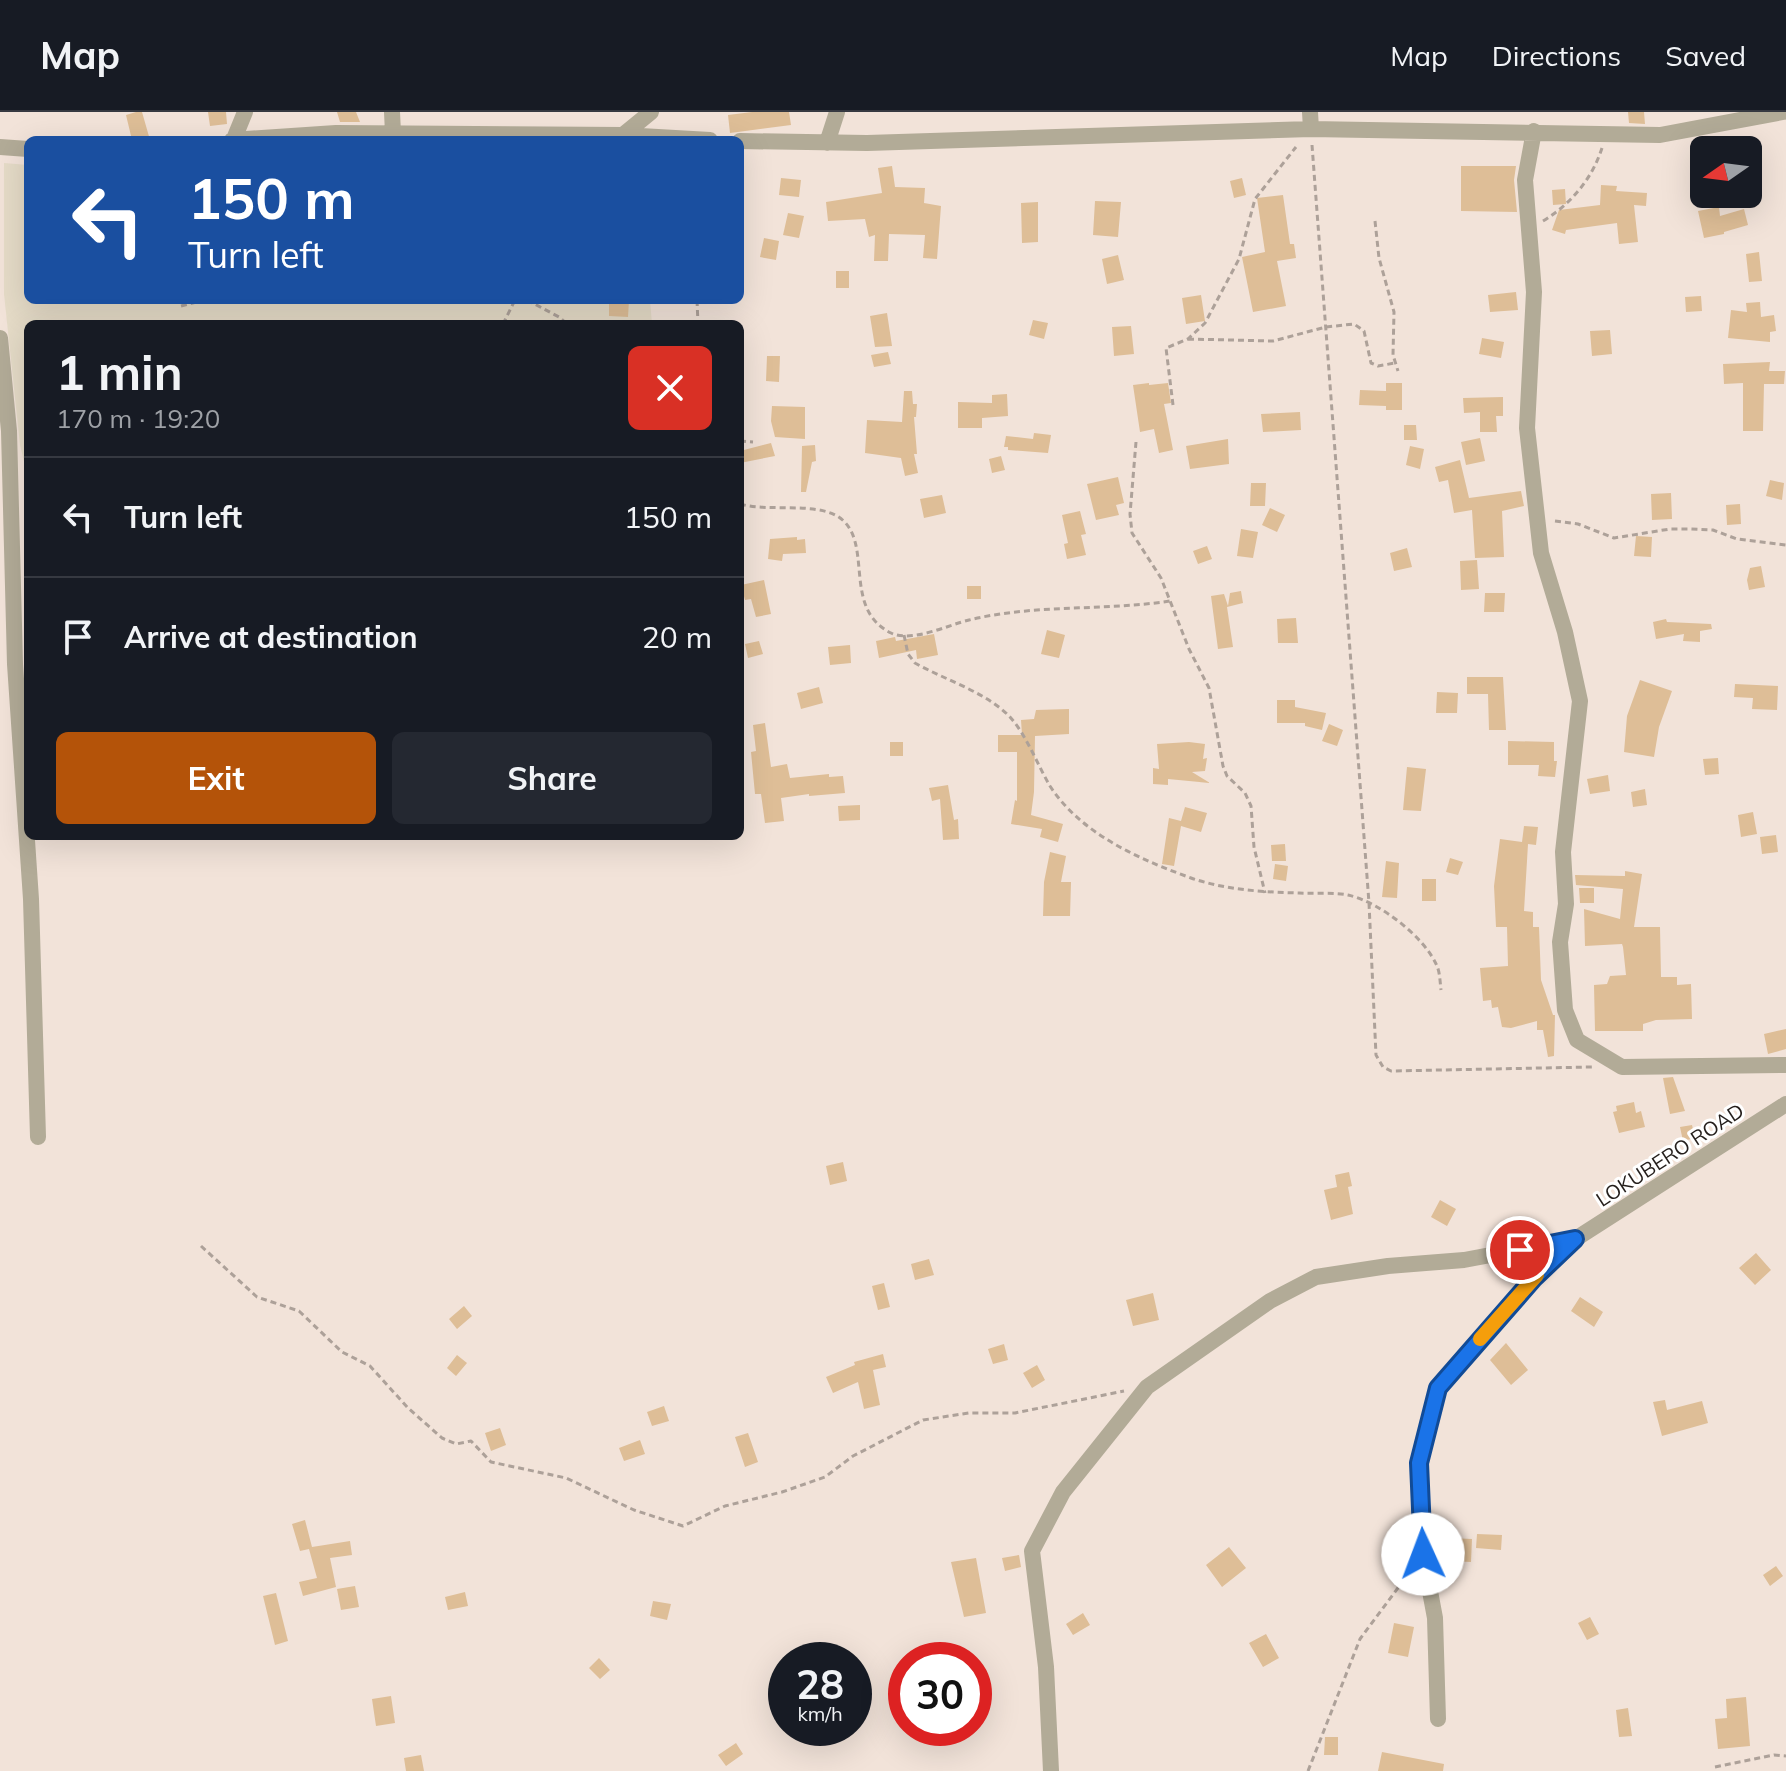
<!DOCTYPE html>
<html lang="en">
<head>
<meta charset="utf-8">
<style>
	body { margin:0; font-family:Mulish,sans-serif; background:#242831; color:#f1f3f6; height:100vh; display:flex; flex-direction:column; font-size:30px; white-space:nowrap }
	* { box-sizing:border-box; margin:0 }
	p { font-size:26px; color:#9ea1a6 }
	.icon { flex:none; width:44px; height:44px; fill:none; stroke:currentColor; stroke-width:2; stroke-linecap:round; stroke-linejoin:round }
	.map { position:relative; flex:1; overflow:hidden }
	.details { position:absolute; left:24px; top:208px; width:720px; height:520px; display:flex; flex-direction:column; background:#171b24; border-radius:12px; box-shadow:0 8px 32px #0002 }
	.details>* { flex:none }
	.top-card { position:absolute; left:24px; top:24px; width:720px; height:168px; border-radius:12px; box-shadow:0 8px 32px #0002; background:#1a4fa0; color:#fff; overflow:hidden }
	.needle { width:52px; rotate:256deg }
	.tools { position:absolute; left:1690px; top:24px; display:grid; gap:16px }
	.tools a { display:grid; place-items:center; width:72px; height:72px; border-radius:12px; background:#171b24; box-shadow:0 8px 32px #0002; font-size:40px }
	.speed { position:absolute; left:768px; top:1530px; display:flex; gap:16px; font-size:40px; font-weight:700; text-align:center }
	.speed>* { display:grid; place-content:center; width:104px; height:104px; border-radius:50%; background:#171b24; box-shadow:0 8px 32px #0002; line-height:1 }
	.speed small { font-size:20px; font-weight:400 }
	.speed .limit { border:12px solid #d22; background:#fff; color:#111 }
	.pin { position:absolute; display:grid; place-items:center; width:68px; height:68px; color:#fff; margin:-34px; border:4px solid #fff; border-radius:50%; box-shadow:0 2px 8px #0007 }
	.me { position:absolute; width:88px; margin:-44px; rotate:358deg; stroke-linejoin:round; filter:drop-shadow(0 0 6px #0008) }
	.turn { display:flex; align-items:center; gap:28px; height:168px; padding:0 32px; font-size:36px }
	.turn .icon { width:104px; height:104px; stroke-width:2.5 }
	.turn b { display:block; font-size:56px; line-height:68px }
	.round { display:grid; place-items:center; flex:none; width:84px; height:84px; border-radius:12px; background:#242831 }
	.head { display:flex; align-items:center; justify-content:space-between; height:136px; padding:0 32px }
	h1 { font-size:48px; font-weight:700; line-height:60px }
	.primary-button { display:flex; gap:16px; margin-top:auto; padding:16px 32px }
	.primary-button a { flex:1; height:92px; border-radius:12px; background:#b45309; color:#fff; font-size:32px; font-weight:700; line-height:92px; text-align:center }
	.primary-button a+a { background:#242831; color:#f1f3f6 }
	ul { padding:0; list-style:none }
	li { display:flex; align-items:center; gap:24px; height:120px; padding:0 32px; border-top:2px solid #363941 }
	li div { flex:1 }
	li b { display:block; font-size:30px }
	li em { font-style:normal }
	header { display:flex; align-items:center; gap:48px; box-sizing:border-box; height:112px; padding:0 40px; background:#171b24; border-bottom:2px solid #363941 }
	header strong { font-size:38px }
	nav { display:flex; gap:44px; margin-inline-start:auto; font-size:28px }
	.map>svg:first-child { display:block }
</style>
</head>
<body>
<header>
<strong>Map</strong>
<nav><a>Map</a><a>Directions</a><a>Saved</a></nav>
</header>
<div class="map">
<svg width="1786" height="1659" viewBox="0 0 1786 1659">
	<rect width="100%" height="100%" fill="#f2e3d9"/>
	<path fill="#e5dbc7" d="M4 51 28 53V188H650L652 212H28V366L20 333 4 182Z"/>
	<path fill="#debe97" d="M136 0H142L150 28H132L126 3Z
		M208 0H226L227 12 210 14Z
		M337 0H356L360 10H340Z
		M752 0H789L791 13 730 21 728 3Z
		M1628 0H1644L1645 12 1629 11Z
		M892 54 895 75 925 76 924 91 941 94 937 147 923 146 925 123 889 122 888 149H874L875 123 869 125 865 107 828 109 826 90 882 81 878 56Z
		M1461 54H1516L1514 68 1517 100 1461 99Z
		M1704 61V80L1692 81 1690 62Z
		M781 66 801 68 799 85 779 83Z
		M1242 66 1246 83 1234 86 1230 69Z
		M1601 73 1617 74 1616 79 1647 81 1646 94 1634 93 1638 130 1619 132 1617 111 1566 118 1565 122 1552 118 1559 98 1600 93Z
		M1565 77 1566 92 1553 93 1552 78Z
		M1283 83 1290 132H1294L1296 146 1277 149 1286 194 1253 200 1242 145 1265 140 1257 86Z
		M1095 89 1121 90 1118 125 1093 123Z
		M1038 90V130L1022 131 1021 91Z
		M1719 95 1720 104 1744 97 1748 113 1724 120V122L1704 126 1698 99Z
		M788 101 804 104 799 126 783 123Z
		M764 126 779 129 776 148 760 145Z
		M1759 140 1762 169 1749 170 1746 142Z
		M1118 143 1124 168 1107 172 1102 147Z
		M836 159H849V176H836Z
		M1516 180 1518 198 1490 200 1488 183Z
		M1201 183 1205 209 1186 212 1182 186Z
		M1701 184 1702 199 1686 200 1685 185Z
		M609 188H629L628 205 609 204Z
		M1760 190 1761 205 1774 203 1776 219 1770 220V230L1728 226 1731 198 1747 200 1746 191Z
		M887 201 892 234 875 235 870 204Z
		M1033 208 1048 211 1044 227 1029 223Z
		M1131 214 1134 242 1114 244 1112 215Z
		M1610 218 1612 242 1592 244 1590 219Z
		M1482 226 1504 230 1501 246 1479 242Z
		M888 240 891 252 874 255 871 243Z
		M767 244H780L779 270 766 269Z
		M1770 250 1769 259H1785L1784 272H1764L1763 319H1743V271L1724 272 1723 252Z
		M1149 271V273L1168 271 1171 291 1164 292 1173 338 1159 341 1154 317 1140 320 1133 273Z
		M1386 271H1402V298H1386V294L1359 293 1360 278 1386 279Z
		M904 279H912L913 292H917L916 305H914L917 342H914L918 361 905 364 901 346 865 341 867 308 902 310Z
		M1007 282 1008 304 982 306V316H958V290L992 291V283Z
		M1503 285V304H1496L1497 320H1480V300L1464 301 1463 286Z
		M772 294 805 295V327L775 325 771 309Z
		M1300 300 1301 318 1263 320 1261 302Z
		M1404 313H1416L1417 328H1404Z
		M1034 321 1051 323 1048 341 1008 338V335H1004L1006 324 1033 327Z
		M1480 326 1485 349 1466 353 1461 330Z
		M1228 327 1229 352 1190 357 1186 334Z
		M771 331 775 344 740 351V339Z
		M815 333 816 349 812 350 806 380H801L802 334Z
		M1410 334 1424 337 1420 357 1406 353Z
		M1001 344 1005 358 992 361 989 347Z
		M1460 348 1469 386 1521 379 1524 394 1502 399 1504 445 1475 446 1472 398 1454 401 1448 368 1439 370 1435 355Z
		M1118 365 1124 391 1116 393 1119 403 1096 408 1087 372Z
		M1770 368 1784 371 1782 388 1766 384Z
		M1251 371H1266L1265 394H1250Z
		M1671 381 1672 407 1652 408 1651 382Z
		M942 383 946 401 924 406 920 387Z
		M1740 392 1741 412 1727 413 1726 393Z
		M1270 396 1285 403 1277 420 1262 413Z
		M1080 399 1086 422 1081 423 1086 443 1067 447 1064 432 1068 431 1062 403Z
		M1241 417 1258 420 1253 446 1237 444Z
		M1636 424 1652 425 1651 445 1634 444Z
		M797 425V428L805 427 806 441 783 442 782 449 768 447 770 427Z
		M1207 434 1212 447 1198 452 1193 439Z
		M1407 436 1412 455 1394 459 1390 441Z
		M1477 448 1479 477 1461 478 1460 449Z
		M1761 454 1765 475 1749 478 1747 468 1750 456Z
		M764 468 771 502 756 505 751 487 745 488 741 473Z
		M967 474H981V487H967Z
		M1241 479 1243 491 1227 495 1233 535 1218 537 1211 484 1224 482 1228 494 1230 481Z
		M1485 481H1505L1504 500H1484Z
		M1296 506 1298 531H1278L1277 507Z
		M1666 507 1667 510 1711 512 1712 517 1700 519V530L1683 529 1684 522 1656 527 1653 510Z
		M1047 518 1065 523 1059 546 1041 542Z
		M934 522 938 543 917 547 916 538 879 546 876 529 895 525 896 529Z
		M759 529 763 542 748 546 745 532Z
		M850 533 851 551 830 553 828 535Z
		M1467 565H1503L1506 618H1489L1488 582H1467Z
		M1640 568 1672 579 1659 615 1654 645 1624 640 1627 604Z
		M1735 572 1778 574 1777 598 1752 597 1753 586 1734 585Z
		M819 575 823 591 801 597 797 581Z
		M1437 580 1458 581 1457 601H1436Z
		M1277 588H1295V595L1326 601 1322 618 1305 614V611H1277Z
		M1069 597V622L1035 624 1034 680 1031 703 1063 712 1058 730 1040 725 1042 717 1011 712 1015 688 1017 689V640H998V623H1022L1021 608 1034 607 1036 598Z
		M765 611 771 655 787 652 790 666 829 662V665L843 664 845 681 809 684V682L781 686 784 709 765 711 761 682H755L751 640 756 639 753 613Z
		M1329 612 1343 618 1337 634 1322 629Z
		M1508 629 1554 630V649H1557L1555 665 1538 664 1539 653H1508Z
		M890 630H903V644H890Z
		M1189 630 1205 632 1203 647 1207 646 1205 659 1192 660 1210 671 1168 667V673L1153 672V656L1159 657 1157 632Z
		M1718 646 1719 662 1705 663 1703 647Z
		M1407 655 1426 657 1421 699 1403 698Z
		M1608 663 1610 679 1590 682 1587 667Z
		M948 673 954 708 958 707 959 727 943 728 940 687 932 689 929 676Z
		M1645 677 1647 693 1633 695 1631 680Z
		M860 693V708L839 709 838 694Z
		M1185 695 1207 701 1201 720 1181 714 1174 754 1162 752 1169 706 1181 709Z
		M1753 700 1757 722 1741 725 1738 703Z
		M1524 714 1538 715 1536 733 1528 732 1524 799 1533 800V815H1539L1541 868 1553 903H1555L1554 944 1548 945 1543 918H1537V909L1511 916 1502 915 1498 895 1492 896 1491 888 1483 889 1480 856 1508 854 1507 815H1496L1494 774 1500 727 1522 730Z
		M1776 723 1778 740 1762 742 1760 725Z
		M1285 732 1286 749H1272L1271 733Z
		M1050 740 1066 744 1061 770H1071L1070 804H1043L1044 770Z
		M1450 746 1463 750 1458 763 1446 760Z
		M1386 749 1399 751 1397 786 1382 785Z
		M1275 752 1288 754 1286 769 1273 767Z
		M1625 759 1642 762 1634 815H1660L1661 865H1677V873L1691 872 1692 907 1656 908 1643 912V919H1595L1594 873 1607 872 1610 864 1626 863 1623 835 1622 832 1585 834 1584 797 1620 807 1623 777 1576 773 1575 763 1625 764Z
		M1422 767H1436V789H1422Z
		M1579 776H1594V791H1580Z
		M1786 917V937L1768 942 1764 922Z
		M1673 965 1685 999 1670 1002 1663 966Z
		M1634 990 1636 1001 1641 999 1645 1015 1619 1021 1613 1000 1617 999 1616 994Z
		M1692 1013 1695 1026 1683 1029 1680 1015Z
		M843 1050 847 1069 830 1073 826 1054Z
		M1349 1060 1352 1074 1348 1075 1353 1102 1331 1108 1324 1078 1337 1075 1335 1063Z
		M1440 1088 1456 1097 1447 1114 1431 1105Z
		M1756 1141 1771 1158 1755 1173 1739 1156Z
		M929 1147 934 1163 915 1168 911 1152Z
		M884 1171 890 1195 878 1198 872 1174Z
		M1153 1181 1159 1208 1133 1214 1126 1188Z
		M1580 1185 1603 1200 1594 1215 1571 1199Z
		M464 1194 472 1204 457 1217 449 1207Z
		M1506 1231 1528 1258 1511 1273 1490 1248Z
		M1004 1232 1008 1248 993 1252 988 1237Z
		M883 1242 886 1255 873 1258 880 1293 864 1297 858 1270 833 1281 826 1265 855 1253 854 1250Z
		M457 1243 467 1251 456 1264 447 1256Z
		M1037 1253 1045 1268 1032 1276 1023 1261Z
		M1665 1288 1667 1298 1702 1289 1708 1311 1662 1324 1653 1290Z
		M664 1294 669 1309 652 1314 647 1300Z
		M500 1316 506 1333 491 1339 485 1321Z
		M748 1321 758 1350 745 1355 735 1325Z
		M640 1328 645 1342 624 1349 619 1336Z
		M305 1408 312 1435 350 1429 352 1443 330 1446 336 1475 303 1484 299 1470 317 1466 309 1437 300 1439 292 1412Z
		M1477 1422 1502 1423 1501 1438 1476 1436Z
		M1450 1426 1472 1427 1471 1450 1448 1449Z
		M1229 1435 1246 1456 1222 1475 1206 1453Z
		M1019 1443 1021 1455 1005 1459 1002 1446Z
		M976 1446 986 1501 964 1505 951 1450Z
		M1776 1454 1783 1464 1770 1474 1763 1463Z
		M355 1474 359 1495 341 1498 337 1477Z
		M465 1480 468 1494 448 1498 445 1485Z
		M276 1481 288 1529 275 1533 263 1484Z
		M653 1489 671 1492 667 1508 650 1504Z
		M1083 1501 1090 1513 1073 1523 1066 1512Z
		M1590 1505 1599 1522 1587 1528 1578 1511Z
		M1394 1511 1414 1515 1408 1545 1388 1541Z
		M1266 1522 1279 1546 1263 1555 1249 1531Z
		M599 1546 610 1558 600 1567 589 1556Z
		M391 1584 395 1611 376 1614 372 1587Z
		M1746 1585 1750 1634 1718 1637 1715 1607 1727 1606 1726 1587Z
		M1628 1596 1632 1624 1619 1625 1616 1598Z
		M1325 1625H1338V1643H1324Z
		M736 1631 743 1642 726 1654 718 1643Z
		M1382 1640 1444 1652 1443 1659H1378Z
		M421 1643 424 1659H406L404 1646Z"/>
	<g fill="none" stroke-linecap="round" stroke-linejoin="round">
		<path stroke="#ada199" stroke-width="3" stroke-dasharray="6 4" stroke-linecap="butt" d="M1312 33 1369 791 1376 943 1383 955 1391 959 1592 955
			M1375 109 1379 146 1394 200 1393 243 1398 259
			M1543 109C1571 92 1592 67 1602 36
			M527 188 559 205 567 212
			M697 188 698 212
			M181 194 205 188
			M503 212 515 188
			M1188 227 1273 229 1326 215 1354 212 1364 219 1371 251 1378 254 1395 251
			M1173 293 1166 236 1188 227 1205 211 1239 147 1255 87 1296 35
			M740 329 753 330
			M1136 330 1130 402 1132 421 1161 466 1189 537 1209 576 1223 654 1227 664 1245 681 1251 694 1254 735 1265 781
			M740 392C768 400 812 390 837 404 876 427 840 496 891 521 912 531 948 513 969 508 1034 492 1104 499 1170 489
			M1555 409 1578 412 1614 426 1670 417H1690L1713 418 1737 427 1786 433
			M904 523 908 542 915 551C945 568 986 580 1010 605 1027 624 1037 652 1050 674 1081 722 1139 747 1191 766 1226 778 1262 780 1299 781 1315 782 1333 780 1348 783 1379 790 1424 824 1437 854 1440 861 1440 870 1441 878
			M201 1134 257 1185 299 1199 342 1240 370 1254 408 1296 442 1326 456 1332 471 1329 491 1350 566 1366 634 1398 683 1414 725 1394 782 1380 825 1365 853 1344 923 1308 969 1301H1015L1124 1279
			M1715 1655 1774 1643 1786 1644
			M1308 1659 1360 1527 1409 1461"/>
		<path stroke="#b2ab97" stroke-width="16" d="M392 0 393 21
			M1310 0 1311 17
			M1534 19 1525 68 1534 180 1527 316 1541 441 1565 520 1580 589 1563 740 1566 792 1560 830 1565 898 1577 928 1622 955 1786 953
			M623 23 651 0
			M234 27 245 0
			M232 28 336 21 623 23 710 28
			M740 29 867 31 1311 17 1660 23 1783 0
			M827 31 837 0
			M0 35 28 37
			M0 226 9 319 15 552 31 787 38 1025
			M1438 1607 1435 1506 1423 1442 1419 1351 1438 1276 1534 1166 1566 1133 1786 992
			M1051 1659 1046 1555 1032 1439 1063 1380 1147 1275 1270 1189 1316 1165 1388 1154 1464 1148 1575 1127"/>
	</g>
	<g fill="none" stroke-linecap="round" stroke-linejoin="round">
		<g stroke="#114b97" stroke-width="20">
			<path id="route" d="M1423 1442 1419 1351 1438 1276 1534 1166 1575 1127 1520 1138"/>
		</g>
		<use href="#route" stroke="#1a73e8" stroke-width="14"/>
		<path stroke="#f59e0b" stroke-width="14" d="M1480 1227 1537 1163"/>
	</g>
	<g text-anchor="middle" stroke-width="6" stroke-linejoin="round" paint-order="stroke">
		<g font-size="20" fill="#241e1b" stroke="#fff">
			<text transform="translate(1670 1043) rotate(-33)" y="7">LOKUBERO ROAD</text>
		</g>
	</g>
</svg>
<div class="tools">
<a><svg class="needle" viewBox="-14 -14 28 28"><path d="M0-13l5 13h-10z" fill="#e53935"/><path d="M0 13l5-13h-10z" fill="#9ea1a6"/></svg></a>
</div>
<div class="speed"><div>28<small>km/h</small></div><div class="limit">30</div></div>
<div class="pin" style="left:1520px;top:1138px;background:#d93025"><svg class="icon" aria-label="arrive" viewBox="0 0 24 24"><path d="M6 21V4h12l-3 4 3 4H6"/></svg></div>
<svg class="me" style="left:1423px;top:1442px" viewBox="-20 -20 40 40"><circle r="19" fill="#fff"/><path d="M0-13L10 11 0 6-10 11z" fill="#1a73e8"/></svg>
<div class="top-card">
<div class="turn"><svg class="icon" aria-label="left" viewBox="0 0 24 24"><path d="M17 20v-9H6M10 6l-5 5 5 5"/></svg><div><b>150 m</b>Turn left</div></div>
</div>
<section class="details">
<div class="head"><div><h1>1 min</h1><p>170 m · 19:20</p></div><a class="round" style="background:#d93025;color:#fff"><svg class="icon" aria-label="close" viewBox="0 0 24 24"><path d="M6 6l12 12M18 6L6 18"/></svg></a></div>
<ul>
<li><svg class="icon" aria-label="left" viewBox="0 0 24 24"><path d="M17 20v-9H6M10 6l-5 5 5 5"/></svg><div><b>Turn left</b></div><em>150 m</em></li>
<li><svg class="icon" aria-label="arrive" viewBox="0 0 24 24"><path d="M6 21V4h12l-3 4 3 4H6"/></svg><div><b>Arrive at destination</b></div><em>20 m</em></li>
</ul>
<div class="primary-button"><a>Exit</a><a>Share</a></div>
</section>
</div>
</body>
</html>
